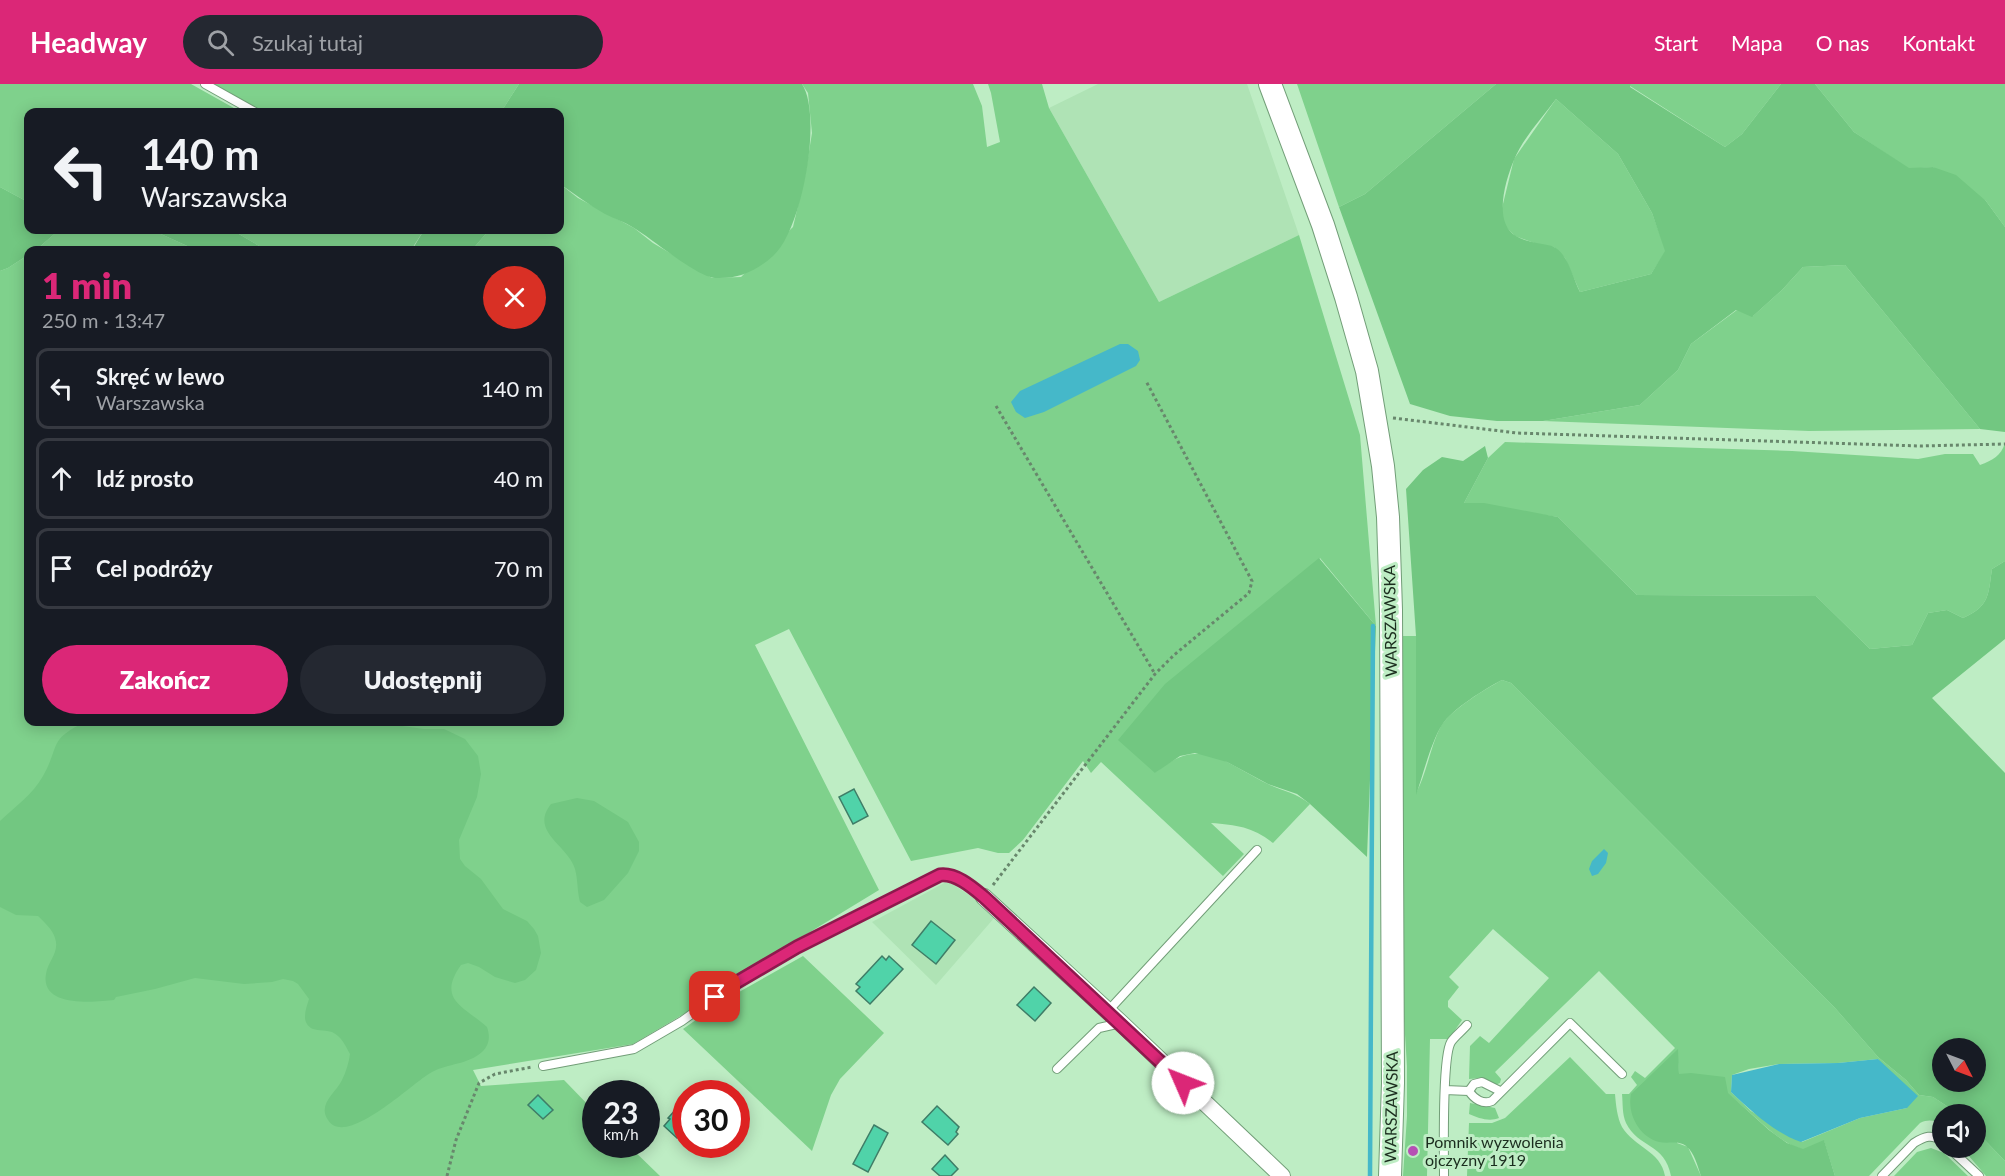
<!DOCTYPE html>
<html lang="pl">
<head>
<meta charset="utf-8">
<style>
	body { margin:0; font-family:Lato,sans-serif; background:#242831; color:#f1f3f6; height:100vh; display:flex; flex-direction:column; font-size:22px; white-space:nowrap }
	* { box-sizing:border-box; margin:0 }
	p { font-size:20px; color:#9ea1a6 }
	.icon { flex:none; width:33px; height:33px; fill:none; stroke:currentColor; stroke-width:2; stroke-linecap:round; stroke-linejoin:round }
	.map { position:relative; flex:1; overflow:hidden }
	.drawer { position:absolute; left:24px; top:162px; width:540px; height:480px; display:flex; flex-direction:column; background:#171b24; border-radius:12px; box-shadow:0 3px 15px #0003 }
	.drawer>* { flex:none }
	.banner { position:absolute; left:24px; top:24px; width:540px; height:126px; border-radius:12px; box-shadow:0 3px 15px #0003; background:#171b24; color:#f1f3f6; overflow:hidden }
	.needle { width:39px; rotate:132deg }
	.controls { position:absolute; left:1932px; top:954px; display:grid; gap:12px }
	.controls a { display:grid; place-items:center; width:54px; height:54px; border-radius:50%; background:#171b24; box-shadow:0 3px 15px #0003; font-size:30px }
	.speed { position:absolute; left:582px; top:996px; display:flex; gap:12px; font-size:30px; font-weight:700; text-align:center }
	.speed>* { display:grid; place-content:center; width:78px; height:78px; border-radius:50%; background:#171b24; box-shadow:0 3px 15px #0003; line-height:1 }
	.speed small { font-size:15px; font-weight:400 }
	.speed .limit { border:9px solid #d22; background:#fff; color:#111 }
	.pin { position:absolute; display:grid; place-items:center; width:51px; height:51px; color:#fff; margin:-26px; border-radius:12px; box-shadow:0 3px 9px #0006 }
	.me { position:absolute; width:66px; margin:-33px; rotate:314deg; stroke-linejoin:round; filter:drop-shadow(0 0 4px #0008) }
	.turn { display:flex; align-items:center; gap:21px; height:126px; padding:0 18px; font-size:27px }
	.turn .icon { width:78px; height:78px; stroke-width:2.5 }
	.turn b { display:block; font-size:42px; line-height:51px }
	.round { display:grid; place-items:center; flex:none; width:63px; height:63px; border-radius:32px; background:#242831 }
	.headline { display:flex; align-items:center; justify-content:space-between; height:102px; padding:0 18px }
	h1 { font-size:36px; font-weight:800; line-height:45px; color:#db2777 }
	.action { display:flex; gap:12px; margin-top:auto; padding:12px 18px }
	.action a { flex:1; height:69px; border-radius:36px; background:#db2777; color:#fff; font-size:24px; font-weight:800; line-height:69px; text-align:center }
	.action a+a { background:#242831; color:#f1f3f6 }
	ul { padding:0; list-style:none }
	li { display:flex; align-items:center; gap:18px; height:81px; margin:0 12px 9px; padding:0 6px; border:3px solid #363941; border-radius:12px }
	li div { flex:1 }
	li b { display:block; font-size:22px }
	li em { font-style:normal }
	header { display:flex; align-items:center; gap:36px; box-sizing:border-box; height:84px; padding:0 30px; background:#db2777; color:#fff }
	header strong { font-size:28px }
	nav { display:flex; gap:33px; margin-inline-start:auto; font-size:21px }
	.search { width:420px; height:54px; background:#242831; display:flex; align-items:center; gap:15px; box-sizing:border-box; padding:0 21px; border-radius:33px; color:#9ea1a6; font-size:22px }
	.map>svg:first-child { display:block }
</style>
</head>
<body>
<header>
<strong>Headway</strong>
<div class="search"><svg class="icon" aria-label="search" viewBox="0 0 24 24"><circle cx="10" cy="10" r="6"/><path d="M15 15l6 6"/></svg>Szukaj tutaj</div>
<nav><a>Start</a><a>Mapa</a><a>O nas</a><a>Kontakt</a></nav>
</header>
<div class="map">
<svg width="2005" height="1092" viewBox="0 0 2005 1092">
	<rect width="100%" height="100%" fill="#beedc4"/>
	<path fill="#afe3b5" d="M1098 0H1247L1299 151 1159 218 1049 24Z
		M948 797 978 817 995 833 936 901 872 838Z"/>
	<path fill="#7fd18c" fill-rule="evenodd" d="M0 0H191L241 28H28V114L26 117 0 103Z
		M214 0H519L501 28H263Z
		M802 0H973L982 22 987 63 1000 58 991 9 988 0H1042L1049 24 1159 218 1299 151 1360 351 1376 542 1320 474 1155 689C1201 650 1224 679 1268 700 1284 708 1295 708 1310 720L1273 759C1253 743 1237 741 1211 739L1244 770 1223 792 1101 678 1091 689 1083 677 1023 756 1009 769H998L978 764 911 777 789 545 755 561 879 806 731 896 704 918 633 960 473 986 481 1002 564 996 595 1028 596 1060 628 1061 660 1092H0V187L8 184 28 171V638H560V166H472L489 146H560V100L578 114 634 144 653 159 712 194 741 193 793 143 805 92 812 49 808 9Z
		M1297 0H1496L1365 110 1339 123Z
		M1631 0H1781L1742 50 1725 63 1630 2Z
		M1815 0H2005V143L1986 117 1933 83 1909 85 1854 48Z
		M1556 15 1618 70 1652 129 1666 167 1651 190 1580 208 1565 174 1554 163 1537 160 1515 152 1504 141 1501 128 1514 75Z
		M59 146H152L196 166H36Z
		M232 146H424L411 166H266Z
		M1845 181 1980 345 1809 347 1543 337 1640 321 1678 286 1691 260 1737 226 1753 232 1782 206 1803 183Z
		M1505 358 1792 367 1918 375 1945 370H1973L1980 381C1993 376 2001 372 2005 359V477L1992 485C1988 511 1990 522 1963 534L1947 526 1928 529 1912 561 1870 565 1816 512 1637 511 1558 433 1464 419 1488 374Z
		M1403 552H1416V709C1427 689 1430 663 1441 642 1451 626 1485 605 1502 596L1511 599 1835 924 1878 973 1906 996 1919 1011 1933 1013 1959 1030H1942V1042C1935 1036 1929 1035 1920 1039L1869 1092H1835L1824 1057 1803 1066C1798 1063 1791 1062 1786 1058 1755 1039 1717 987 1679 990L1677 966V1059L1688 1063 1701 1092H1671C1665 1059 1638 1064 1626 1039 1622 1030 1623 1020 1622 1010H1629L1637 1001 1631 993 1635 987 1645 994 1675 964 1599 887 1495 988 1501 995 1500 999 1495 1001 1481 994 1469 995 1470 962 1480 952 1489 959 1549 894 1493 845 1449 893 1459 903 1448 917V923L1462 936 1449 955H1430L1427 1092H1403L1407 1032V982L1403 919ZM1878 975 1907 1024 1860 1034 1802 1058 1751 1027 1731 1008 1732 991 1749 985 1779 980 1838 979Z
		M803 872 884 949 840 995 831 1011 812 1067 683 945 723 917Z
		M1570 973 1606 1010H1615C1616 1021 1617 1033 1622 1043 1634 1063 1661 1067 1665 1092H1467L1469 1039H1492L1505 1034Z
		M1470 1019 1495 1024 1499 1034C1489 1038 1478 1034 1469 1030Z
		M1976 1047 2005 1077V1092H1986L1962 1064H1976Z
		M1931 1064 1944 1069 1968 1092H1894L1917 1068Z"/>
	<path fill="#72c781" fill-rule="evenodd" d="M519 0H802C823 32 802 147 773 172 755 188 738 195 715 194 697 193 651 154 634 144 625 138 615 135 605 130 589 121 575 110 560 100V28H501Z
		M1496 0H1631L1630 3 1725 63 1742 50 1781 0H1815L1854 48 1909 84 1933 83 1956 91 1986 117 2005 143V348L1980 345 1845 181 1803 183 1782 206 1752 233 1736 226 1691 260 1678 286 1640 321 1543 337H1497L1450 332 1410 320 1339 123 1365 110ZM1556 15 1618 70 1652 129 1665 167 1651 190 1580 208C1573 195 1568 168 1552 162 1540 159 1528 159 1516 152 1493 139 1505 97 1514 76 1523 54 1542 34 1556 15Z
		M0 103 26 117 28 114V146H59L36 166H28V171L8 184 0 187Z
		M152 146H232L266 166H196Z
		M424 146H489L472 166H412Z
		M1485 362 1488 374 1464 419H1484L1558 433 1637 511 1816 512 1870 565 1912 561 1928 529 1947 526 1963 534C1990 522 1988 511 1992 485L2005 477V555L1932 614 2005 689V1077L1976 1047V1030H1959L1933 1013 1919 1011 1906 996 1878 973 1835 924 1511 599 1502 596C1485 605 1452 625 1442 641 1431 658 1423 691 1416 711V552L1406 405 1423 386 1442 373 1463 377ZM1942 964H1976V998H1942Z
		M1319 474 1376 542 1367 773 1310 720 1297 710 1268 700 1227 678 1195 669 1180 672 1155 689 1118 656 1165 600Z
		M85 638H373L424 645H444L465 655 478 672 481 690 477 713 459 756 460 775 465 782 481 795 503 825 527 837 534 845 538 852 541 869 536 886 525 896 515 899 495 893 479 883 468 879 461 881C436 916 465 923 487 943 490 952 490 960 482 968 467 981 449 979 432 988 413 998 346 1065 328 1036 317 1020 336 1009 342 996 346 988 349 978 350 970 345 961 342 953 332 948 326 946 319 947 313 945 300 939 306 925 309 915L298 900 293 897 283 895 272 898 244 900 195 894 155 905 116 913 114 916C95 918 40 924 46 890 48 877 60 868 55 854 53 846 44 838 38 832L16 831 0 823V737C15 723 33 710 43 692 61 660 47 657 85 638Z
		M577 714 594 717 628 738 639 758V767L628 789 604 816 587 823 580 818C577 807 578 796 575 785 568 761 529 748 551 720Z
		M1678 965 1679 990 1691 989 1725 993 1728 1009 1769 1046 1787 1059 1803 1065 1824 1056 1835 1092H1701C1698 1083 1694 1068 1687 1063 1680 1056 1668 1060 1659 1058 1639 1053 1627 1030 1631 1010Z"/>
	<path fill="#45b8c9" d="M1120 260H1128L1138 267 1140 276 1136 282 1044 328 1025 334 1016 328 1011 318 1020 307Z
		M1604 765 1608 769 1606 779 1598 790 1592 792 1589 785 1592 777Z
		M1878 975 1918 1012 1907 1024 1860 1034 1801 1058C1775 1049 1751 1027 1731 1008L1732 991 1779 980 1838 979Z"/>
	<g fill="none" stroke-linecap="round" stroke-linejoin="round">
		<path stroke="#45b8c9" stroke-width="4.5" d="M1370 1092 1373 542"/>
	</g>
	<path fill="#50d3a9" stroke="#3f7d67" stroke-width="1.5" d="M854 705 868 732 853 740 839 713Z
		M931 837 955 856 936 880 912 861Z
		M882 872 886 876 889 872 903 885 870 920 856 907 860 903 856 900Z
		M1034 903 1051 919 1035 937 1017 921Z
		M538 1011 553 1026 543 1035 528 1021Z
		M937 1022 959 1043 956 1048 958 1050 948 1061 922 1038Z
		M678 1023 686 1030V1045L677 1054 664 1042 670 1035 668 1034Z
		M874 1041 888 1049 868 1088 853 1080Z
		M945 1071 958 1085 951 1092H940L932 1085Z"/>
	<g fill="none" stroke-linecap="round" stroke-linejoin="round">
		<g stroke="#729e78" stroke-width="10">
			<path id="service" d="M205 0 255 28
				M1108 927 1257 766
				M543 982 634 965 682 937 732 901 797 863 940 791H951L984 813
				M1057 985 1099 944 1121 939
				M1445 1006 1469 1007
				M1469 1007C1474 1015 1483 1021 1492 1017L1570 939 1622 990
				M1469 1007 1474 1000 1482 998 1500 1007
				M1949 1064 1979 1092
				M1444 1092C1444 1069 1442 973 1451 958 1455 952 1462 947 1467 941
				M1882 1092 1914 1059C1925 1052 1932 1050 1942 1057"/>
		</g>
		<g stroke="#729e78" stroke-width="18">
			<path id="minor" d="M984 813 1121 939 1282 1092"/>
		</g>
		<g stroke="#729e78" stroke-width="24">
			<path id="secondary" d="M1270 0 1323 141 1346 213 1367 287 1383 382 1388 433 1391 526 1393 999 1390 1092"/>
		</g>
		<path stroke="#68876c" stroke-width="3" stroke-dasharray="3 3" stroke-linecap="butt" d="M996 322 1155 590
			M1393 334 1517 349 1920 362 2005 360
			M993 801 1155 590 1174 571 1249 509 1252 497 1146 297
			M447 1092 456 1056 479 999 495 990 532 983"/>
		<use href="#service" stroke="#fff" stroke-width="8"/>
		<use href="#minor" stroke="#fff" stroke-width="16"/>
		<use href="#secondary" stroke="#fff" stroke-width="22"/>
	</g>
	<g fill="none" stroke-linecap="round" stroke-linejoin="round">
		<g stroke="#8e194d" stroke-width="15">
			<path id="route" d="M715 913 732 901 797 863 940 791C956 789 972 803 984 813L1183 999"/>
		</g>
		<use href="#route" stroke="#db2777" stroke-width="10"/>
	</g>
	<circle fill="#b650b4" stroke="#beedc4" stroke-width="2" cx="1413" cy="1067" r="6"/>
	<g text-anchor="middle" stroke-width="6" stroke-linejoin="round" paint-order="stroke">
		<g font-size="16" fill="#1b2d1e" stroke="#beedc4">
			<text transform="translate(1390 537) rotate(-91)" y="6">WARSZAWSKA</text>
			<text transform="translate(1391 1023) rotate(-89)" y="6">WARSZAWSKA</text>
		</g>
		<g font-size="16" fill="#1b2d1e" stroke="#beedc4" text-anchor="start">
			<text x="1425" y="1064">Pomnik wyzwolenia<tspan x="1425" dy="18">ojczyzny 1919</tspan></text>
		</g>
	</g>
</svg>
<div class="controls">
<a><svg class="needle" viewBox="-14 -14 28 28"><path d="M0-13l5 13h-10z" fill="#e53935"/><path d="M0 13l5-13h-10z" fill="#9ea1a6"/></svg></a>
<a><svg class="icon" aria-label="sound" viewBox="0 0 24 24"><path d="M4 9h4l5-4v14l-5-4H4zM17 9q2 3 0 6"/></svg></a>
</div>
<div class="speed"><div>23<small>km/h</small></div><div class="limit">30</div></div>
<div class="pin" style="left:715px;top:913px;background:#d93025"><svg class="icon" aria-label="arrive" viewBox="0 0 24 24"><path d="M6 21V4h12l-3 4 3 4H6"/></svg></div>
<svg class="me" style="left:1183px;top:999px" viewBox="-20 -20 40 40"><circle r="19" fill="#fff"/><path d="M0-13L10 11 0 6-10 11z" fill="#db2777"/></svg>
<div class="banner">
<div class="turn"><svg class="icon" aria-label="left" viewBox="0 0 24 24"><path d="M17 20v-9H6M10 6l-5 5 5 5"/></svg><div><b>140 m</b>Warszawska</div></div>
</div>
<section class="drawer">
<div class="headline"><div><h1>1 min</h1><p>250 m · 13:47</p></div><a class="round" style="background:#d93025;color:#fff"><svg class="icon" aria-label="close" viewBox="0 0 24 24"><path d="M6 6l12 12M18 6L6 18"/></svg></a></div>
<ul>
<li><svg class="icon" aria-label="left" viewBox="0 0 24 24"><path d="M17 20v-9H6M10 6l-5 5 5 5"/></svg><div><b>Skręć w lewo</b><p>Warszawska</p></div><em>140 m</em></li>
<li><svg class="icon" aria-label="ahead" viewBox="0 0 24 24"><path d="M12 20V5M6 11l6-6 6 6"/></svg><div><b>Idź prosto</b></div><em>40 m</em></li>
<li><svg class="icon" aria-label="arrive" viewBox="0 0 24 24"><path d="M6 21V4h12l-3 4 3 4H6"/></svg><div><b>Cel podróży</b></div><em>70 m</em></li>
</ul>
<div class="action"><a>Zakończ</a><a>Udostępnij</a></div>
</section>
</div>
</body>
</html>
